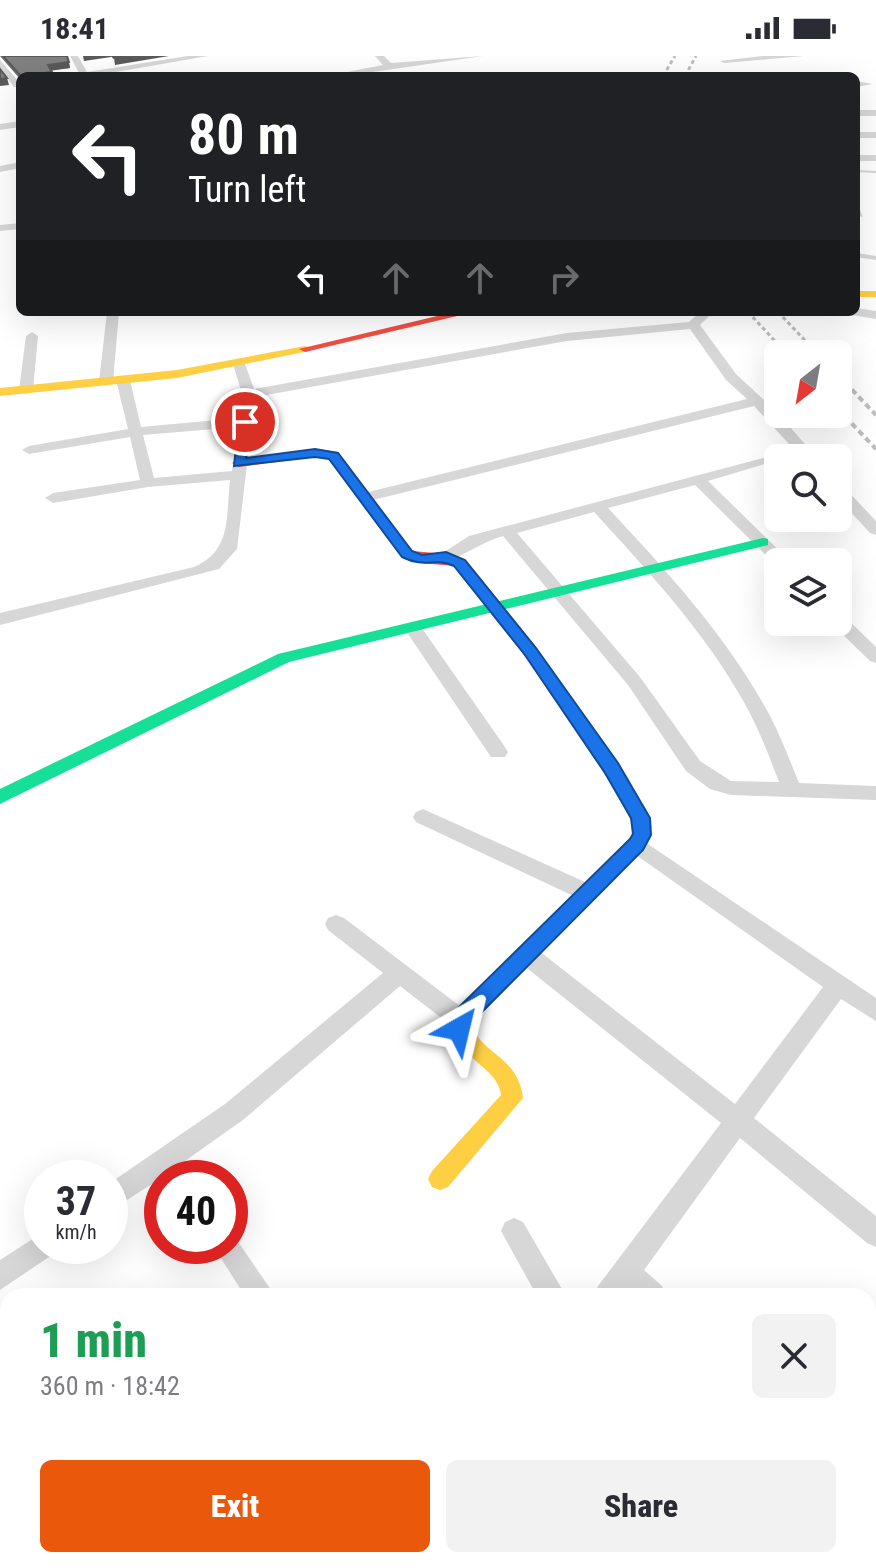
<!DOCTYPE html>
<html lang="en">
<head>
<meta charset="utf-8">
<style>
	body { margin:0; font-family:"Roboto Condensed",sans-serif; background:#f2f2f3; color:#2b2b33; height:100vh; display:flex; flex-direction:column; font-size:30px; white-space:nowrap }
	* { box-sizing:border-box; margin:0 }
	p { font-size:26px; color:#7c7c81 }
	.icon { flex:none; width:44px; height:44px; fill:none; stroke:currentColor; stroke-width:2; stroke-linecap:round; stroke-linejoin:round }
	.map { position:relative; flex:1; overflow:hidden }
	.sheet { position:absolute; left:0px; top:1232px; width:876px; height:280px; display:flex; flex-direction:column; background:#fff; border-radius:24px 24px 0 0; box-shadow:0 8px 32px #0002 }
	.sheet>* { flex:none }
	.banner { position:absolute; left:16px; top:16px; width:844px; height:244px; border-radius:12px; box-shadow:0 8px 32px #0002; background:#202124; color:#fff; overflow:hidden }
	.needle { width:52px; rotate:211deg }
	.controls { position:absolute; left:764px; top:284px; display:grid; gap:16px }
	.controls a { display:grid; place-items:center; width:88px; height:88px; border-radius:12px; background:#fff; box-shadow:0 8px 32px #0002; font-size:40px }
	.speed { position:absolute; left:24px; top:1104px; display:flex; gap:16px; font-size:40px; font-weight:700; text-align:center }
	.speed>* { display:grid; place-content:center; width:104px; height:104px; border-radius:50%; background:#fff; box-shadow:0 8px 32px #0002; line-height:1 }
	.speed small { font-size:20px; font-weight:400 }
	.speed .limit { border:12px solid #d22; background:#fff; color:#111 }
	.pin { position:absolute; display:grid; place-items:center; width:68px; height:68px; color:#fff; margin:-34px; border:4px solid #fff; border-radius:50%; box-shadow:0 2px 8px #0007 }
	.me { position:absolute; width:88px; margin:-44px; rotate:37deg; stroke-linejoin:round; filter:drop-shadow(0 0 6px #0008) }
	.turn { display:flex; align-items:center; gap:28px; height:168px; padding:0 40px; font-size:36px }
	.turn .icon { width:104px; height:104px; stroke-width:2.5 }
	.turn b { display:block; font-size:56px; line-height:68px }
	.lanes { display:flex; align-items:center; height:76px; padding:0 40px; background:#0003; justify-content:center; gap:40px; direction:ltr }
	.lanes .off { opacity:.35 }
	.round { display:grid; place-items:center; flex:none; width:84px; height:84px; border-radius:12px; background:#f2f2f3 }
	.head { display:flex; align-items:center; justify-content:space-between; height:136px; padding:0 40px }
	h1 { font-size:48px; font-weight:800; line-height:60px; color:#1e9e55 }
	.primary-button { display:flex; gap:16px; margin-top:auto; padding:16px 40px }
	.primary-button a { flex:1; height:92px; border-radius:12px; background:#ea580c; color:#fff; font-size:32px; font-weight:800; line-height:92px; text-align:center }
	.primary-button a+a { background:#f2f2f3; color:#2b2b33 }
	.status { display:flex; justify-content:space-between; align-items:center; height:56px; padding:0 40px; background:#fff; direction:ltr }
	.status svg { height:22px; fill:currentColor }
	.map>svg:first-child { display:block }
</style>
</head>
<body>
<div class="status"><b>18:41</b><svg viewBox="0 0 49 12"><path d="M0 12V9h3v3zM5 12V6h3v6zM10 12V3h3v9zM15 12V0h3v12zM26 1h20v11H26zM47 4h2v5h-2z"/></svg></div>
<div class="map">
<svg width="876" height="1512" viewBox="0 0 876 1512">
	<rect width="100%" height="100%" fill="#fff"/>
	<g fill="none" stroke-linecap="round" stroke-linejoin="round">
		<path fill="#d7d7d7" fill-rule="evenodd" d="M856 114 876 115V117L856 116Z
			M856 149 859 151 863 161 858 160 856 156Z
			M856 197 876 200V204L856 201Z"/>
		<path fill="#d7d7d7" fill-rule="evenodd" d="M70 0H78L87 16 188 0H208L93 20H73L79 17Z
			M375 0H384L391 7 483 0 345 20H326L383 9Z
			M763 0H804L724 7 720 5Z
			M0 4 20 27V31H14L0 12Z
			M546 17 550 18 551 20H542Z
			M856 25 872 28 856 31Z
			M856 54H876V60H856Z
			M20 65V71L0 74V68Z
			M856 76H876V82H856Z
			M856 99H876V105H856Z
			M20 106V112L0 116V110Z
			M20 167V173L0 175V169Z
			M856 252 876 255V263L852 259 850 256H856Z
			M107 256H119L113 326 106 330 99 326Z
			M700 256H713L700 269 736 318 777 356 817 402H802L754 350 365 446 357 441 360 438 747 343 726 324 690 273 567 285 255 341 237 493 219 513 0 569V557L194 511C232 495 226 460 230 424L148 431 53 447 45 442 53 437 140 424 130 381 29 398 22 394 29 390 128 373 116 324 118 321 130 324 141 371 239 362 242 338 233 308 239 304 245 308 254 333 567 277 689 266ZM238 371 232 415 154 422 143 379Z
			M32 276 38 280 33 334 26 338 19 334 26 280Z
			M778 398 785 402 708 425 791 506H778L777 510 695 429 608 452C665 513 722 575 764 649 778 673 788 700 799 727L876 730V744L731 739 710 733 686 715 628 629 503 480C482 486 466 499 446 505L438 500 469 480ZM594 456C649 516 705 576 745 648 759 673 769 700 779 726L731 725 700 705 640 621 517 477Z
			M838 429 843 430 876 465V479L870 477 838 442Z
			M838 558 844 560 876 591V607L870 605 832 568 838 566Z
			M413 566 419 568 505 691 508 696 505 701H491L404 572Z
			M423 753 596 831 599 837 596 843 588 846 580 843 416 766 413 761 416 756Z
			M636 780 876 942V965L841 943 754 1062 876 1160V1191L867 1187 740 1082 644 1214 662 1230 666 1240H632L628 1236 625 1240H594L598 1230 721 1067 518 905 515 898 518 891 526 889 534 891 735 1048 823 931 629 794 626 788 629 782Z
			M336 859 344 862 469 957 473 964 469 971 461 974 453 971 400 930 243 1064 182 1107 190 1122H161L110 1155V1127L225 1048 383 917 328 874 325 868 328 862Z
			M514 1162 523 1166 566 1240H537L501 1175 505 1166Z
			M42 1177V1190H56L52 1199 0 1234V1204Z
			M230 1178 235 1181 275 1240H245L213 1190H230Z
			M8 1355V1387L0 1390V1359Z
			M433 1504H468L471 1512H436Z"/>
		<path fill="#16e098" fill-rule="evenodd" d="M763 482 768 483V489L289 606 0 748V733L278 598Z"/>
		<path fill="#ffcf43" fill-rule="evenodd" d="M856 235H876V241H856Z
			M305 290 309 291V295L177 322 0 340V332L177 314Z
			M571 648 577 650 618 707 652 771 643 793 472 967C478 998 518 998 523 1042L448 1131 440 1134 432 1131 428 1123 432 1115 501 1039C498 1010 458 1006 451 964L454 957 629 784 634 771 605 715 563 654Z"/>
		<path fill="#f24e42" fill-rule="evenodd" d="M454 256H474L305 296 299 293Z
			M315 393 338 396 412 495 447 498 465 504 536 591 577 650 579 654 577 658H565L524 599 455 510 420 507 402 501 329 402 315 401 239 411 232 407 239 403Z"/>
		<path stroke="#bebebe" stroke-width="3" stroke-dasharray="4 3" stroke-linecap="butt" d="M663 20 675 0
			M685 20 696 0
			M748 256 787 298
			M778 256 818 298"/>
		<path stroke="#bebebe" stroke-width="4" stroke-dasharray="6 4" stroke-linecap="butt" d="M838 319 876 359
			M838 353 876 393"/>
	</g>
	<path fill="#6f6f6f" d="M0 0H67L70 12 51 14 53 20H20V23Z"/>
	<path fill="#5a5a5a" d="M83 0H111V1L84 5Z
		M129 0H169L115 9 114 2Z
		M69 6 70 12 49 15 48 9Z
		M52 16 53 20H24Z
		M7 22 9 29 0 30V23Z"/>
	<path fill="#818181" stroke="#5a5a5a" stroke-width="2" d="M3 0H67L69 6 48 9 52 16 21 20Z
		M112 0H129L114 2Z
		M0 13 7 22 0 23Z"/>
	<path fill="#1a73e8" stroke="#114b97" stroke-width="2" d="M245 363 252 366 246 402 315 393 338 397 412 495 422 499 446 496 465 504 536 592 618 707 650 762 651 779 643 794 474 964 466 980 459 983 451 980 448 973 459 951 630 783 633 778 631 762 605 717 525 599 454 510C435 501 426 513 402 501L329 403 315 401 234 410 239 366Z"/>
</svg>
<div class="controls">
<a><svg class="needle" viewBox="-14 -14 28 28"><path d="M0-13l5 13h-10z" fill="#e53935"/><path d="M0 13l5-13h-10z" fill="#7c7c81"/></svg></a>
<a><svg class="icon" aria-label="search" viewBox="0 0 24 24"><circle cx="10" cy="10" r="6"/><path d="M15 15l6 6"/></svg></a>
<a><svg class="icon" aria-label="layers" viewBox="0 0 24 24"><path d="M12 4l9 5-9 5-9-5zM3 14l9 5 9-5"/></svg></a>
</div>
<div class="speed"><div>37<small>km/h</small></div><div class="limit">40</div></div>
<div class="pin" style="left:245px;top:366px;background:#d93025"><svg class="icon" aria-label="arrive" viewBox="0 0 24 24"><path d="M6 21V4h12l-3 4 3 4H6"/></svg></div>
<svg class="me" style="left:459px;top:973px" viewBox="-20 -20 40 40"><path d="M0-17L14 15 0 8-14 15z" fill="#1a73e8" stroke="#fff" stroke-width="4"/></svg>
<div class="banner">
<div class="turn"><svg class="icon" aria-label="left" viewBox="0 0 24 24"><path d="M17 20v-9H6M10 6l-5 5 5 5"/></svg><div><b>80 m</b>Turn left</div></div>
<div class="lanes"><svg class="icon" aria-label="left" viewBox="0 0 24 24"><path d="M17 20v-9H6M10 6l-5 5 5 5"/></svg><svg class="icon off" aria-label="ahead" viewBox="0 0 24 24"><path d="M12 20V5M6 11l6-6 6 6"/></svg><svg class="icon off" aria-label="ahead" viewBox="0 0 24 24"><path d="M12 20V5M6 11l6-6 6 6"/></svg><svg class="icon off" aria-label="right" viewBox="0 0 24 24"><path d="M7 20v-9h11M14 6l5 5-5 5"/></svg></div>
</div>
<section class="sheet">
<div class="head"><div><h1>1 min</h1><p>360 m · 18:42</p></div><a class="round"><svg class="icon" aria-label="close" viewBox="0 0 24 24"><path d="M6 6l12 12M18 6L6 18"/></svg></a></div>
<div class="primary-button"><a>Exit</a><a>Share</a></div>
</section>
</div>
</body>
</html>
